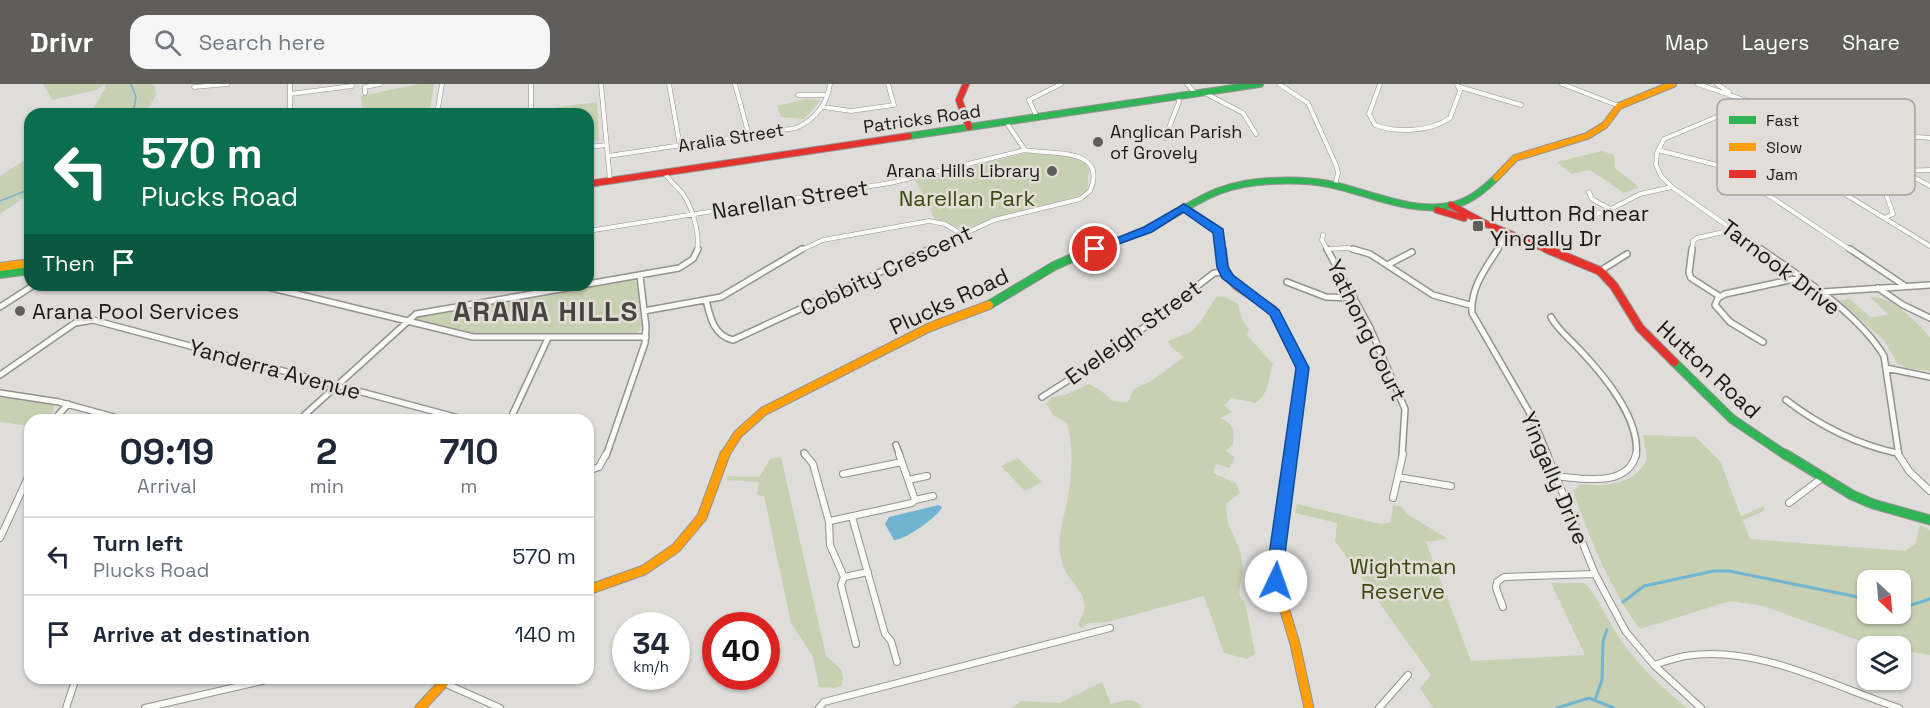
<!DOCTYPE html>
<html lang="en">
<head>
<meta charset="utf-8">
<style>
	body { margin:0; font-family:"Space Grotesk",sans-serif; background:#f6f6f7; color:#1f2937; height:100vh; display:flex; flex-direction:column; font-size:22px; white-space:nowrap }
	* { box-sizing:border-box; margin:0 }
	p { font-size:20px; color:#747a83 }
	.icon { flex:none; width:33px; height:33px; fill:none; stroke:currentColor; stroke-width:2; stroke-linecap:round; stroke-linejoin:round }
	.map { position:relative; flex:1; overflow:hidden }
	.panel { position:absolute; left:24px; top:330px; width:570px; height:270px; display:flex; flex-direction:column; background:#fff; border-radius:18px; box-shadow:0 2px 4px #0004 }
	.panel>* { flex:none }
	.top-card { position:absolute; left:24px; top:24px; width:570px; height:183px; border-radius:18px; box-shadow:0 2px 4px #0004; background:#0b6e4f; color:#fff; overflow:hidden }
	.needle { width:39px; rotate:154deg }
	.tools { position:absolute; left:1857px; top:486px; display:grid; gap:12px }
	.tools a { display:grid; place-items:center; width:54px; height:54px; border-radius:12px; background:#fff; box-shadow:0 2px 4px #0004; font-size:30px }
	.speed { position:absolute; left:612px; top:528px; display:flex; gap:12px; font-size:30px; font-weight:700; text-align:center }
	.speed>* { display:grid; place-content:center; width:78px; height:78px; border-radius:50%; background:#fff; box-shadow:0 2px 4px #0004; line-height:1 }
	.speed small { font-size:15px; font-weight:400 }
	.speed .limit { border:9px solid #d22; background:#fff; color:#111 }
	.pin { position:absolute; display:grid; place-items:center; width:51px; height:51px; color:#fff; margin:-26px; border:3px solid #fff; border-radius:50%; box-shadow:0 2px 6px #0007 }
	.me { position:absolute; width:66px; margin:-33px; rotate:3deg; stroke-linejoin:round; filter:drop-shadow(0 0 4px #0008) }
	.turn { display:flex; align-items:center; gap:21px; height:126px; padding:0 18px; font-size:27px }
	.turn .icon { width:78px; height:78px; stroke-width:2.5 }
	.turn b { display:block; font-size:42px; line-height:51px }
	.then { display:flex; align-items:center; height:57px; padding:0 18px; background:#0003; gap:12px; font-size:22px }
	.eta { display:flex; justify-content:space-evenly; align-items:center; height:102px; text-align:center }
	.eta b { font-size:36px; font-weight:800; line-height:42px }
	ul { padding:0; list-style:none }
	li { display:flex; align-items:center; gap:18px; height:78px; padding:0 18px; border-top:2px solid #e0e1e3 }
	li div { flex:1 }
	li b { display:block; font-size:22px }
	li em { font-style:normal }
	header { display:flex; align-items:center; gap:36px; box-sizing:border-box; height:84px; padding:0 30px; background:#5f5e5b; color:#fff }
	header strong { font-size:28px }
	nav { display:flex; gap:33px; margin-inline-start:auto; font-size:21px }
	.search { width:420px; height:54px; background:#f6f6f7; display:flex; align-items:center; gap:15px; box-sizing:border-box; padding:0 21px; border-radius:18px; color:#747a83; font-size:22px }
	.map>svg:first-child { display:block }
</style>
</head>
<body>
<header>
<strong>Drivr</strong>
<div class="search"><svg class="icon" aria-label="search" viewBox="0 0 24 24"><circle cx="10" cy="10" r="6"/><path d="M15 15l6 6"/></svg>Search here</div>
<nav><a>Map</a><a>Layers</a><a>Share</a></nav>
</header>
<div class="map">
<svg width="1930" height="624" viewBox="0 0 1930 624">
	<rect width="100%" height="100%" fill="#dfddda"/>
	<path fill="#c8d0b3" fill-rule="evenodd" d="M43 0H152L155 2 156 11 145 30H90L106 3 105 0 96 6 52 16Z
		M419 0H434L429 30H363L361 12Z
		M804 15 821 16 804 35 781 33 777 22Z
		M597 18 599 56 588 60V30H537V26Z
		M1602 67 1614 71 1615 84 1639 103 1624 109 1590 86 1571 90 1557 78Z
		M1026 69 1069 72 1085 78 1089 85 1087 108 1077 113 997 133 965 146 935 135 915 96Z
		M30 73V110L0 130V92Z
		M632 195 637 199 642 242 638 248 628 251H478L416 236 417 232Z
		M1217 212 1225 213 1238 220 1241 233 1249 246 1247 251 1273 280C1267 296 1271 308 1255 319L1232 314 1224 321 1232 328 1220 334C1234 340 1234 346 1233 361L1226 367 1235 373 1229 384 1216 380 1213 389 1236 399 1240 409 1226 420 1228 440 1241 468 1243 485 1239 509 1246 522 1255 570 1247 575 1224 569 1204 512 1107 538 1089 539 1081 544 1078 540C1097 510 1068 503 1062 478 1056 457 1063 438 1067 418 1072 391 1074 366 1067 339L1054 332 1046 320 1052 313 1065 311 1089 300 1100 306 1113 317 1128 318 1134 305 1151 297 1184 273 1171 263 1168 257 1191 248 1200 238Z
		M1870 213C1893 212 1915 237 1930 253V287L1907 284 1897 279 1884 256 1839 216 1850 215 1870 233 1889 231Z
		M0 313 50 319 54 323 50 336H30V342L0 338Z
		M1643 351 1696 353 1720 377 1741 432 1764 422V427L1743 436 1750 455 1905 467 1916 459 1920 441 1930 446V571L1901 566 1900 562H1887L1858 556 1763 522 1730 517 1640 545C1610 506 1590 454 1573 408L1580 400C1606 403 1635 401 1647 375ZM1868 496H1900V530H1868Z
		M781 373 826 572C836 581 848 587 841 602L833 604 819 603 813 573 791 539 764 412 757 411 759 398 727 396 728 392 759 393 770 375Z
		M1018 374 1042 398 1025 407 1001 382Z
		M1297 420 1381 440 1391 438 1393 421 1402 423 1407 430 1448 455 1426 458 1471 577 1585 571 1551 499H1584C1594 505 1613 547 1624 561 1642 585 1664 605 1687 624H1433L1420 604 1431 591 1335 457 1337 439 1295 429Z
		M1102 598 1111 620C1124 617 1134 611 1142 624H1012L1021 617 1060 619Z"/>
	<path fill="#70b4cf" d="M939 421 942 423C938 433 905 456 894 456L885 440 889 433Z"/>
	<g fill="none" stroke-linecap="round" stroke-linejoin="round">
		<path stroke="#70b4cf" stroke-width="1.5" d="M131 0 136 13 133 30
			M0 117 30 105"/>
		<path stroke="#70b4cf" stroke-width="3" d="M1623 518 1644 502 1714 487H1729L1868 515
			M1900 522 1905 523 1930 515
			M1595 616 1602 596 1603 557 1607 546
			M1557 624 1589 614 1614 624"/>
		<g stroke="#949290" stroke-width="5">
			<path id="street-far2" d="M290 0V30
				M531 0V30
				M601 0 610 96
				M669 0 680 62
				M735 0 749 52
				M1187 0 1196 10
				M1279 0 1308 19 1336 81 1338 89 1335 101
				M1380 0 1369 30 1375 41C1397 49 1430 48 1450 34L1460 7 1457 0
				M1562 0 1619 22
				M1698 0 1831 46 1930 54
				M1717 0 1729 8 1727 9
				M194 3 228 0
				M1460 3 1521 21
				M1203 8 1243 29 1256 50
				M365 9V3L380 0
				M290 10 352 2
				M798 11H827
				M1749 17 1738 24 1664 55 1657 69 1656 81 1661 92 1672 103 1763 167
				M823 23 851 27 894 21 888 0
				M437 30 442 0
				M1037 33 1029 16 1061 0
				M1165 54 1179 18 1178 12
				M588 63 607 61
				M1658 66 1717 81 1735 89 1852 167
				M608 72 796 44C816 35 827 21 830 0
				M1727 85 1779 74 1791 77 1930 162
				M664 88C669 97 677 102 683 110 693 125 700 150 697 167
				M1904 88 1930 102
				M1589 108 1592 115 1610 125
				M1588 133 1613 124 1640 110 1672 103
				M1884 134 1893 130 1884 104C1892 86 1912 86 1930 86
				M588 147 890 99 1025 66
				M1323 151 1322 156 1328 167
				M1327 165 1348 164 1358 167
				M799 167 823 156 929 137 945 140 963 151
				M927 167 994 136 1080 115 1090 107C1109 62 1049 71 1025 66L1006 38
				M1497 167 1508 148
				M1692 167 1693 157 1697 154 1732 146"/>
		</g>
		<g stroke="#949290" stroke-width="8">
			<path id="street-far1" d="M1327 165 1370 244 1405 325 1402 372
				M1353 165 1370 170 1433 211 1470 221
				M1498 165C1485 185 1470 205 1472 229L1532 333 1548 372
				M1692 165 1689 189 1691 194 1719 212
				M1761 165C1802 194 1858 229 1884 272L1899 372
				M1850 165 1905 202
				M1389 180 1412 168
				M1600 187 1627 170
				M1287 198 1326 213 1354 214
				M588 200 679 184 693 175 698 165
				M260 201 473 253H646
				M1878 204 1903 221 1930 234
				M1822 208 1930 201
				M706 216C710 233 714 252 733 256L930 165
				M0 223 34 201
				M644 227 721 213 802 165
				M1551 233C1557 245 1569 254 1578 264 1602 289 1641 335 1636 372
				M1763 258 1730 238 1715 221 1718 214 1725 210 1799 194
				M1886 284 1930 293
				M0 291 75 239 93 236 466 336
				M0 309 59 318 125 336
				M1042 313 1111 269 1214 189 1225 188
				M1786 316C1820 342 1855 360 1897 369
				M54 336 68 320
				M299 336 416 230 584 201
				M510 336 548 254
				M896 361 900 372
				M804 369 806 372
				M606 372 645 259 646 243 640 192"/>
		</g>
		<g stroke="#949290" stroke-width="8">
			<path id="street" d="M805 370 813 380 829 438 830 461 844 493
				M1547 370 1595 490 1626 548 1654 581 1701 624
				M1898 370 1909 387 1930 407
				M588 387 599 383 606 370
				M843 390 902 378
				M1554 392C1580 394 1628 405 1636 370
				M1398 393 1451 402
				M908 396 927 392
				M1393 414 1403 370
				M915 416 933 412
				M1789 419 1822 394
				M852 433 885 550 891 557 897 578
				M830 437 912 419 915 416 899 370
				M0 454 30 389
				M844 493 841 501 856 560
				M844 493 868 488
				M1503 523 1496 504 1497 498 1504 493 1595 490
				M1654 581C1664 578 1675 574 1685 572 1758 560 1832 602 1899 624
				M444 599 500 624
				M66 624 76 594
				M145 624 275 594
				M819 624 824 618 1110 544
				M1379 624 1408 591"/>
		</g>
		<g stroke="#949290" stroke-width="8">
			<path id="fast-far2" d="M909 52 1260 0
				M1088 167C1108 160 1129 154 1148 145 1195 121 1212 100 1270 97 1289 96 1309 96 1329 100 1368 108 1413 131 1454 121 1472 116 1483 106 1496 94"/>
		</g>
		<g stroke="#949290" stroke-width="10">
			<path id="fast-far1" d="M0 190 30 186
				M989 221 1054 182 1092 165
				M1674 278 1732 335 1787 372"/>
		</g>
		<g stroke="#949290" stroke-width="11">
			<path id="fast" d="M1785 370 1852 411 1873 420 1930 436"/>
		</g>
		<g stroke="#949290" stroke-width="8">
			<path id="slow-far2" d="M1496 94 1515 74 1587 52 1605 41 1619 22 1673 0"/>
		</g>
		<g stroke="#949290" stroke-width="10">
			<path id="slow-far1" d="M0 183 30 179
				M724 372 738 350 764 327 930 243 989 221
				M1290 372 1302 283"/>
		</g>
		<g stroke="#949290" stroke-width="11">
			<path id="slow" d="M1290 370 1275 485 1276 497 1295 560 1309 624
				M588 506 644 486 676 464 702 433 725 370
				M420 624 448 594"/>
		</g>
		<g stroke="#949290" stroke-width="8">
			<path id="jam-far1" d="M966 0 959 16 969 43
				M588 100 909 52
				M1451 121 1484 139 1551 167
				M1184 123 1219 147 1222 167
				M1437 126 1464 134"/>
		</g>
		<g stroke="#949290" stroke-width="10">
			<path id="jam" d="M1222 165 1225 188 1236 201 1273 226 1302 283
				M1547 165 1600 187 1614 202 1640 244 1674 278"/>
		</g>
		<use href="#street-far2" stroke="#fafaf9" stroke-width="4"/>
		<use href="#street-far1" stroke="#fafaf9" stroke-width="5"/>
		<use href="#street" stroke="#fafaf9" stroke-width="6"/>
		<use href="#fast-far2" stroke="#30b455" stroke-width="6"/>
		<use href="#fast-far1" stroke="#30b455" stroke-width="8"/>
		<use href="#fast" stroke="#30b455" stroke-width="9"/>
		<use href="#slow-far2" stroke="#ff9f0a" stroke-width="6"/>
		<use href="#slow-far1" stroke="#ff9f0a" stroke-width="8"/>
		<use href="#slow" stroke="#ff9f0a" stroke-width="9"/>
		<use href="#jam-far1" stroke="#e5322d" stroke-width="6"/>
		<use href="#jam" stroke="#e5322d" stroke-width="8"/>
	</g>
	<path fill="#1a73e8" stroke="#114b97" stroke-width="1.5" d="M1184 120 1223 145 1228 183 1233 191 1279 226 1309 284 1283 485 1284 497 1282 502 1276 504 1271 502 1267 485 1296 284 1270 231 1222 194 1217 183 1213 149 1183 128 1152 148 1099 167H1091L1089 165 1144 143Z"/>
	<g fill="#5f5e5b" stroke="#e2ded7" stroke-width="2">
		<circle cx="1098" cy="58" r="6"/>
		<circle cx="1052" cy="87" r="6"/>
		<rect x="1472" y="136" width="12" height="12" rx="3"/>
		<circle cx="20" cy="227" r="6"/>
	</g>
	<g text-anchor="middle" stroke-width="5" stroke-linejoin="round" paint-order="stroke">
		<g font-size="18" fill="#1a1916" stroke="#e2ded7">
			<text transform="translate(922 35) rotate(-8)" y="6">Patricks Road</text>
			<text transform="translate(731 54) rotate(-9)" y="6">Aralia Street</text>
		</g>
		<g font-size="18" fill="#1a1916" stroke="#e2ded7" text-anchor="start">
			<text x="1110" y="54">Anglican Parish<tspan x="1110" dy="21">of Grovely</tspan></text>
			<text x="1040" y="93" text-anchor="end">Arana Hills Library</text>
		</g>
		<g font-size="22" fill="#3b490f" stroke="#e2ded7">
			<text x="967" y="122">Narellan Park</text>
			<text x="1403" y="490">Wightman<tspan x="1403" dy="25">Reserve</tspan></text>
		</g>
		<g font-size="22" fill="#1a1916" stroke="#e2ded7">
			<text transform="translate(790 115) rotate(-9)" y="8">Narellan Street</text>
			<text transform="translate(1781 183) rotate(37)" y="8">Tarnook Drive</text>
			<text transform="translate(886 186) rotate(-25)" y="8">Cobbity Crescent</text>
			<text transform="translate(949 217) rotate(-25)" y="8">Plucks Road</text>
			<text transform="translate(1367 246) rotate(64)" y="8">Yathong Court</text>
			<text transform="translate(1133 248) rotate(-36)" y="8">Eveleigh Street</text>
			<text transform="translate(275 285) rotate(15)" y="8">Yanderra Avenue</text>
			<text transform="translate(1709 285) rotate(43)" y="8">Hutton Road</text>
			<text transform="translate(1555 394) rotate(67)" y="8">Yingally Drive</text>
		</g>
		<g font-size="22" fill="#1a1916" stroke="#e2ded7" text-anchor="start">
			<text x="1490" y="137">Hutton Rd near<tspan x="1490" dy="25">Yingally Dr</tspan></text>
			<text x="32" y="235">Arana Pool Services</text>
		</g>
		<g font-size="28" font-weight="bold" letter-spacing="1.5" fill="#48443f" stroke="#e2ded7">
			<text x="546" y="237">ARANA HILLS</text>
		</g>
	</g>
	<rect x="1717" y="15" width="198" height="96" rx="9" fill="#e2ded7" stroke="#a6a39d" stroke-width="1.5"/>
	<rect x="1729" y="32" width="27" height="8" fill="#30b455"/>
	<rect x="1729" y="59" width="27" height="8" fill="#ff9f0a"/>
	<rect x="1729" y="86" width="27" height="8" fill="#e5322d"/>
	<g font-size="16" fill="#1a1916">
		<text x="1766" y="42">Fast</text>
		<text x="1766" y="69">Slow</text>
		<text x="1766" y="96">Jam</text>
	</g>
</svg>
<div class="tools">
<a><svg class="needle" viewBox="-14 -14 28 28"><path d="M0-13l5 13h-10z" fill="#e53935"/><path d="M0 13l5-13h-10z" fill="#747a83"/></svg></a>
<a><svg class="icon" aria-label="layers" viewBox="0 0 24 24"><path d="M12 4l9 5-9 5-9-5zM3 14l9 5 9-5"/></svg></a>
</div>
<div class="speed"><div>34<small>km/h</small></div><div class="limit">40</div></div>
<div class="pin" style="left:1095px;top:165px;background:#d93025"><svg class="icon" aria-label="arrive" viewBox="0 0 24 24"><path d="M6 21V4h12l-3 4 3 4H6"/></svg></div>
<svg class="me" style="left:1276px;top:497px" viewBox="-20 -20 40 40"><circle r="19" fill="#fff"/><path d="M0-13L10 11 0 6-10 11z" fill="#1a73e8"/></svg>
<div class="top-card">
<div class="turn"><svg class="icon" aria-label="left" viewBox="0 0 24 24"><path d="M17 20v-9H6M10 6l-5 5 5 5"/></svg><div><b>570 m</b>Plucks Road</div></div>
<div class="then">Then<svg class="icon" aria-label="arrive" viewBox="0 0 24 24"><path d="M6 21V4h12l-3 4 3 4H6"/></svg></div>
</div>
<section class="panel">
<div class="eta">
<div><b>09:19</b><p>Arrival</p></div>
<div><b>2</b><p>min</p></div>
<div><b>710</b><p>m</p></div>
</div>
<ul>
<li><svg class="icon" aria-label="left" viewBox="0 0 24 24"><path d="M17 20v-9H6M10 6l-5 5 5 5"/></svg><div><b>Turn left</b><p>Plucks Road</p></div><em>570 m</em></li>
<li><svg class="icon" aria-label="arrive" viewBox="0 0 24 24"><path d="M6 21V4h12l-3 4 3 4H6"/></svg><div><b>Arrive at destination</b></div><em>140 m</em></li>
</ul>
</section>
</div>
</body>
</html>
